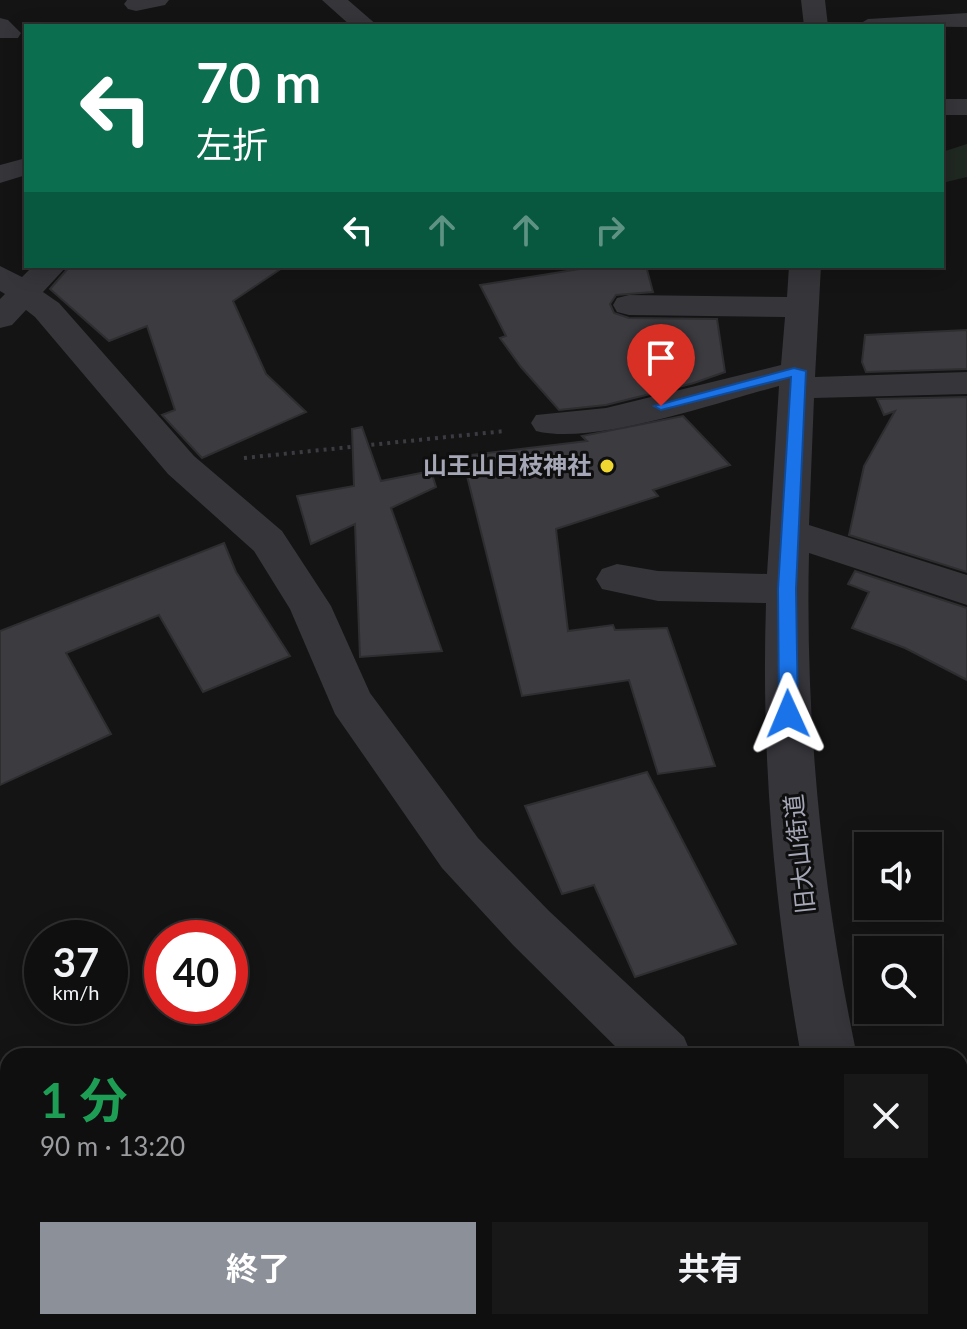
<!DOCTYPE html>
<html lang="ja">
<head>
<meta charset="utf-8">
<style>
	body { margin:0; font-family:Lato,"Noto Sans JP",sans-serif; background:#181819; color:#f1f3f6; height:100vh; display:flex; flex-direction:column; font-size:30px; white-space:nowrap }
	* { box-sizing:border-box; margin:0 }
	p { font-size:26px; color:#9b9c9f }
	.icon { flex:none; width:44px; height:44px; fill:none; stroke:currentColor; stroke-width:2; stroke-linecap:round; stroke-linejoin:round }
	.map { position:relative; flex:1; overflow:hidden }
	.panel { position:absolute; left:0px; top:1048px; width:968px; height:282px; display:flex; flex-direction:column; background:#0f0f10; border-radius:24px 24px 0 0; box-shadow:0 4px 20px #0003,0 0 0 2px #2f2f30 }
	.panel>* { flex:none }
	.hud { position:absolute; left:24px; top:24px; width:920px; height:244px; border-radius:0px; box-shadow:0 4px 20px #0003,0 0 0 2px #2f2f30; background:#0b6e4f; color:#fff; overflow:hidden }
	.controls { position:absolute; left:854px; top:832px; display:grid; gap:16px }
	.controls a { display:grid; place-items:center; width:88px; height:88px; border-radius:0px; background:#0f0f10; box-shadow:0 4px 20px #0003,0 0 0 2px #2f2f30; font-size:40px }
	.speed { position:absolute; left:24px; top:920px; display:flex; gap:16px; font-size:40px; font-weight:700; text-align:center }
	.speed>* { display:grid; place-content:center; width:104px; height:104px; border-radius:50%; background:#0f0f10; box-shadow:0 4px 20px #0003,0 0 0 2px #2f2f30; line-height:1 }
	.speed small { font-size:20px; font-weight:400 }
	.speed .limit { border:12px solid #d22; background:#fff; color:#111 }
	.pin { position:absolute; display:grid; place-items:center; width:68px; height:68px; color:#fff; margin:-82px -34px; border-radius:50% 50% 50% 0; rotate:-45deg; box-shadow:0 0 8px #0007 }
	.pin .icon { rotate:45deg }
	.me { position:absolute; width:88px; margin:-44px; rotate:359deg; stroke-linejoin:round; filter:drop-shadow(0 0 6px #0008) }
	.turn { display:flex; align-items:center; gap:28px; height:168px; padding:0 40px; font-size:36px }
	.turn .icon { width:104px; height:104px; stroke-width:2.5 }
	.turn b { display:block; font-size:56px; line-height:68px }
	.lanes { display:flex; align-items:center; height:76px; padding:0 40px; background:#0003; justify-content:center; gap:40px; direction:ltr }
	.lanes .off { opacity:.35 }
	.round { display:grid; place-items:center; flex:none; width:84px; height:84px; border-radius:0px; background:#181819 }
	.head { display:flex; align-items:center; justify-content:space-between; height:136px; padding:0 40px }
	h1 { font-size:48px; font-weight:700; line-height:60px; color:#1e9e55 }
	.cta { display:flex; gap:16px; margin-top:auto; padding:16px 40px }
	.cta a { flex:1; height:92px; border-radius:0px; background:#8c9099; color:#fff; font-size:32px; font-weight:700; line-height:92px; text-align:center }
	.cta a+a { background:#181819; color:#f1f3f6 }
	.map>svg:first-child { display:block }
</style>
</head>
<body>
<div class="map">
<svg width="967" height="1329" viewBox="0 0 967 1329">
	<rect width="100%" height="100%" fill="#141415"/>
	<path fill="#202822" d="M967 144V177L942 183V152Z"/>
	<path fill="#3b3b40" stroke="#2e2e31" stroke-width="2" d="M70 266H285L233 301 266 374 306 412 202 458 162 415 175 410 147 326 109 341 50 289Z
		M646 266 653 292 616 295 610 304 614 313 629 318 717 319 725 372 694 383 606 405 559 410 521 367 500 338 506 336 480 285 592 267Z
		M967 330V369L866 372 862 362 865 335Z
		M967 397V572L849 535 864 466 895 411 884 415 877 399Z
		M683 416 730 465 653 490 658 496 556 529 568 631 613 625 615 630 667 628 715 766 658 774 629 680 522 696 462 456 587 441 582 436Z
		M362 427 381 481 431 471 436 487 391 508 442 651 360 657 355 524 311 544 297 496 354 486 352 429Z
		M224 543 236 572 290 656 203 692 159 615 66 653 111 734 0 785V631Z
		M855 571 967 608V680L905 648 852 628 869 592 848 584Z
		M647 772 736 944 635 977 594 885 562 894 525 806Z"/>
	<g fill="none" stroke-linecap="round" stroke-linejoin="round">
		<path stroke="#3b3b41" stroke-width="4" stroke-dasharray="3 5" stroke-linecap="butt" d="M244 458 505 431"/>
		<path fill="#35353a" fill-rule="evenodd" d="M127 0H169L165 5 136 11 128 9 124 4Z
			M322 0H348L378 26H351Z
			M801 0H825L828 26H804Z
			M967 13V27L856 26 868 19Z
			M0 18 8 20 21 33 18 38H0Z
			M942 99H967V115H942Z
			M26 158V175L0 183V165Z
			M0 266 22 277 33 266H67L43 292 59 303 194 456 282 531 331 606 370 693 478 838 549 911 684 1037 692 1056H625L513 945 442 868 335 714 290 609 254 551 168 474 35 317 26 310 12 325 0 328V299L5 294 0 291Z
			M789 266H821L815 377 967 372V394L814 398 809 525 967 575V605L809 553C805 723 822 890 857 1056H801C774 906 761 756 766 603L658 601 602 589 596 579 602 569 617 564 658 571 767 574 779 386C718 402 595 446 536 431L531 423 536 415 606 408 781 365 785 317 629 315 617 312 613 305 617 298 629 295 787 297Z
			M850 1322H914L916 1329H852Z"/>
	</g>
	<path fill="#1a73e8" stroke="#114b97" stroke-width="2" d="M794 368 806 371 796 589 798 714 788 721 779 714 778 589 791 377 661 410 654 406Z"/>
	<circle fill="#f0d631" stroke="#0f0f10" stroke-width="3" cx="607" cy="466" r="8"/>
	<g text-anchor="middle" stroke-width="6" stroke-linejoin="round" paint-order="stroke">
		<g font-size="24" font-weight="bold" fill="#a5a7b6" stroke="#0f0f10" text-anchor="end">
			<text x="591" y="474">山王山日枝神社</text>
		</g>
		<g font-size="24" fill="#a5a7b6" stroke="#0f0f10">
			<text transform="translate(800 854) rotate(-96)" y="8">旧大山街道</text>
		</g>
	</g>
</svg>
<div class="controls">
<a><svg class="icon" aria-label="sound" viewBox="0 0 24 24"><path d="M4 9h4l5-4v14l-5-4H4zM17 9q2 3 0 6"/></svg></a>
<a><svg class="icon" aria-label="search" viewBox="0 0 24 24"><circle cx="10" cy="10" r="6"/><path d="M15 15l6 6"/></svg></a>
</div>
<div class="speed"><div>37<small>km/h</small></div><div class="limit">40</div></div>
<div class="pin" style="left:661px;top:406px;background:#d93025"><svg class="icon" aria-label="arrive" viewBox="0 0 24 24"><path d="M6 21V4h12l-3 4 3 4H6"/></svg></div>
<svg class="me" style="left:788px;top:714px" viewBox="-20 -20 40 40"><path d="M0-17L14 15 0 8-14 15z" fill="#1a73e8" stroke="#fff" stroke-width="4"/></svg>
<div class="hud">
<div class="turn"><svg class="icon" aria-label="left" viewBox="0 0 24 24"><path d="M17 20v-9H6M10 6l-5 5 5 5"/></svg><div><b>70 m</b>左折</div></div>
<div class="lanes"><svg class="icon" aria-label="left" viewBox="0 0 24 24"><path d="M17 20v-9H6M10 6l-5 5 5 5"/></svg><svg class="icon off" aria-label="ahead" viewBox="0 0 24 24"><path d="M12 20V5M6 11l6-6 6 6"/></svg><svg class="icon off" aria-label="ahead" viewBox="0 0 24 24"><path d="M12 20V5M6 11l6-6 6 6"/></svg><svg class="icon off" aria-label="right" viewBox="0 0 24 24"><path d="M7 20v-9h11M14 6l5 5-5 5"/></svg></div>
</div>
<section class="panel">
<div class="head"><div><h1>1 分</h1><p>90 m · 13:20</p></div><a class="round"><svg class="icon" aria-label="close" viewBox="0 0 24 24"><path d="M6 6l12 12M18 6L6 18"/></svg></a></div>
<div class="cta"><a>終了</a><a>共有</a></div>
</section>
</div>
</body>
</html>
